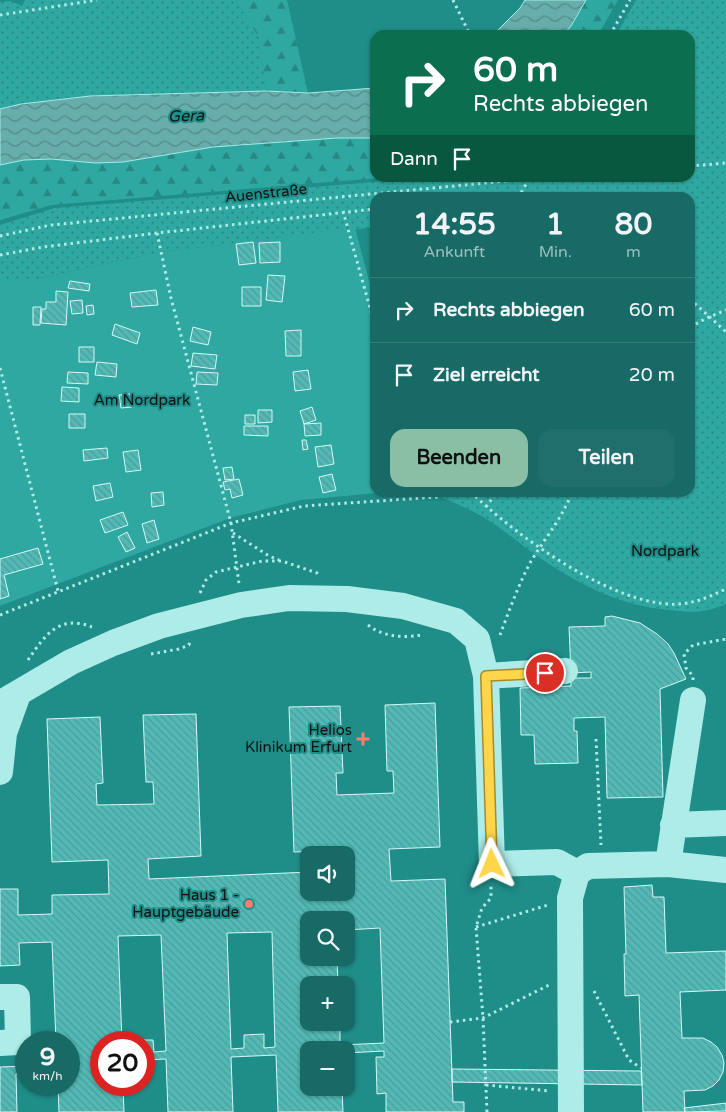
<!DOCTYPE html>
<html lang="de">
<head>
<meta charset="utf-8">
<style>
	body { margin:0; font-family:"Varela Round",sans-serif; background:#206f6c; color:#f1f3f6; height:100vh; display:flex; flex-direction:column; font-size:19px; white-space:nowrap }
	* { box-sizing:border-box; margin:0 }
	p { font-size:16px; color:#9ebfbf }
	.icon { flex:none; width:28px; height:28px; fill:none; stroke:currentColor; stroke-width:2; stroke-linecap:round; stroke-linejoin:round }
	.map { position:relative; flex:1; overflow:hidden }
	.details { position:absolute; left:370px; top:192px; width:325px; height:305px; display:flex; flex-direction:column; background:#176a66; border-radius:15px; box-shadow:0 1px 4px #0004 }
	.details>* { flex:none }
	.top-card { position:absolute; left:370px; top:30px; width:325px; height:152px; border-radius:15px; box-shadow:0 1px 4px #0004; background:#0b6e4f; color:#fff; overflow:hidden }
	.controls { position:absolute; left:300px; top:846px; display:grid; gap:10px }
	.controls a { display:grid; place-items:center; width:55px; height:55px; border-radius:10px; background:#176a66; box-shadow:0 1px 4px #0004; font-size:25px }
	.speed { position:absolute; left:15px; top:1031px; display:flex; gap:10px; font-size:25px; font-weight:700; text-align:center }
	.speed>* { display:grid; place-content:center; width:65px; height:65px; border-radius:50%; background:#176a66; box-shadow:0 1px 4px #0004; line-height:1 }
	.speed small { font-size:12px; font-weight:400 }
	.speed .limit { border:8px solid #d22; background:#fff; color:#111 }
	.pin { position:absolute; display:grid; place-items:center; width:42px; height:42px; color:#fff; margin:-21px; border:2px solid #fff; border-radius:50%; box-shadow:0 1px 5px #0007 }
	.me { position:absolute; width:55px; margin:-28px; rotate:358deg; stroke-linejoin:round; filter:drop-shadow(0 0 4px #0008) }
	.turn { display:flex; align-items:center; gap:18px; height:105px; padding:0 20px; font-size:22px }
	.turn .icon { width:65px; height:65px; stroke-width:2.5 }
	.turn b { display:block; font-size:35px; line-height:42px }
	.then { display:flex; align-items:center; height:48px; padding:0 20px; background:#0003; gap:10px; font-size:19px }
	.eta { display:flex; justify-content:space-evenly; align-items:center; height:85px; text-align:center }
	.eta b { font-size:30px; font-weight:700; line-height:35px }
	.primary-button { display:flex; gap:10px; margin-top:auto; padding:10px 20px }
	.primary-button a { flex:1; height:58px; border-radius:15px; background:#8abfa5; color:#111; font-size:20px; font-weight:700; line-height:58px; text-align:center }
	.primary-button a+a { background:#206f6c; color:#f1f3f6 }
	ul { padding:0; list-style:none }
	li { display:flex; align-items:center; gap:15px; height:65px; padding:0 20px; border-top:1px solid #367d7a }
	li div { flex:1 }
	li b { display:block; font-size:19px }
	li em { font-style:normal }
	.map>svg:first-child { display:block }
</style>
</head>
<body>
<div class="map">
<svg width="726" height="1112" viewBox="0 0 726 1112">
	<defs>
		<pattern id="forest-firs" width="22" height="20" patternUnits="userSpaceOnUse" patternTransform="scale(1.25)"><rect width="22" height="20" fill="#30a8a2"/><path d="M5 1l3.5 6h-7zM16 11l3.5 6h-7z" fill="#278783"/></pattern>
		<pattern id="park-dots" width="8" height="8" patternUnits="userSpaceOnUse" patternTransform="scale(1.25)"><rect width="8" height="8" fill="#30a8a2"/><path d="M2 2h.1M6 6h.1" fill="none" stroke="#278783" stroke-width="1.8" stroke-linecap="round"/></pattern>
		<pattern id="water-waves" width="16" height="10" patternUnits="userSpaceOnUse" patternTransform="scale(1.25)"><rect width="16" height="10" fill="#66adab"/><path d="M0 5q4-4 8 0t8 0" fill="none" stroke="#538b8a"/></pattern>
		<pattern id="building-back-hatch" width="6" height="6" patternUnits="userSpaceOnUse" patternTransform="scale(1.25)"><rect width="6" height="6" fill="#54b9b4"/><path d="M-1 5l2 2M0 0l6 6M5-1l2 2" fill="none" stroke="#489e9a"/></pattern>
	</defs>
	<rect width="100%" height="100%" fill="#1f8d88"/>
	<path fill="url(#forest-firs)" d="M236 0H287L308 93 266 91 258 36Z
		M586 0H618L598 35H563L571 26Z
		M337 138H375V178H379L51 205 0 220V165L24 160 51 159 95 163 123 162 213 147Z"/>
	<path fill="url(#park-dots)" d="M25 0H236L258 36 266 91C178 97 87 89 0 109V2L11 1 22 6Z
		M636 0H726V604C705 613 693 613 670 610 619 606 576 583 534 554 519 543 504 530 488 520 471 509 451 502 433 493L690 492V198H375V227L160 252 36 279H0V225L55 208 424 178H690V35H616Z"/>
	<path fill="#30a8a2" d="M355 228 375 303V492L377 493 301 500 230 518 0 606V279H36L160 252Z"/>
	<path fill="url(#water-waves)" stroke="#a1ede8" d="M525 0H586L571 26 563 35H493L520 8Z
		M375 88V138H337L213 147 123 162 95 163 51 159 24 160 0 165V109L21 104 90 96 266 91 308 93Z"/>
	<path fill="url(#building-back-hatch)" stroke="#d2f9f7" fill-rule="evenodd" d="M253 242 256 263 239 265 236 244Z
		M280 242V262L260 263 259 243Z
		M268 275 285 276 282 302 266 300Z
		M375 276V293H374L371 277Z
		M70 281 90 284 89 291 68 288Z
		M242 287H261V306H242Z
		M156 290 158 305 132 307 130 293Z
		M56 291 68 292 66 325 41 323 42 309H46V302H56Z
		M82 300 83 313 72 314 70 301Z
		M93 305 94 314 87 315 86 306Z
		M33 307H41L40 325H33Z
		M115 324 140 333 137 344 112 335Z
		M193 327 211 332 208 345 190 341Z
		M301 330V356H286L285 331Z
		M79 347H94V362H79Z
		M193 353 217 355 215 369 191 366Z
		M97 362 117 364 116 377 95 375Z
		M308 370 311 389 295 391 293 372Z
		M68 372 88 373V384L67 383Z
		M197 372 218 373 217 385 196 384Z
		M62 387 79 388V402L61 401Z
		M130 394 132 407 121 408 119 395Z
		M312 407 316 420 304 424 300 411Z
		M258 410H272V422L258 423Z
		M69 414H85V428H69Z
		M245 415H255V424H245Z
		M321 423V435L305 436 304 424Z
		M244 426H268V436L244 435Z
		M302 440H306L308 449 303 450Z
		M331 445 334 464 318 467 315 447Z
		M107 448 108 458 84 461 83 450Z
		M138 450 141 470 126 472 123 452Z
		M232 467 234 479 225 480 223 468Z
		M332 474 336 490 323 493 319 477Z
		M239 479 243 495 232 498 230 489 225 490 223 482Z
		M110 483 113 497 96 501 93 486Z
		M163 492 164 505 152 507 151 493Z
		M123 512 128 525 105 533 100 520Z
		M154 520 159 539 147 543 142 524Z
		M127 532 135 548 126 552 118 537Z
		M38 548 43 564 4 575 9 596 0 599V559Z
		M612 616 640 623 657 634 668 644 674 653 686 679 660 689 663 797 607 798 605 717 574 718V731H577L578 763 535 764 534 735H521L520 688 571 686V678H591V672L571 673 569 627 605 626V617Z
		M435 703 440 847 389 849 391 881 445 879 453 1102H464V1112H386V1093L377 1094 376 1057H384V1051L346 1053V1050H309V1088H342L343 1112H278L276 1055 231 1057 233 1112H168L166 1059 144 1060V1042H132V1040H153L154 1052 166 1051 161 935 118 936 122 1042H101V1085H123L124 1112H59L58 1085H69V1042H56L52 942 19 943 20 965 0 966V889H18V915L52 914V895L109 894 108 860 52 862 47 719 100 717 103 783 96 784 97 805 154 804 153 782H146L143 715 196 714 201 856 148 859 149 879 309 872V892H346V870H349L348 850 294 852 289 707 340 706 343 773H336L337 795 394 793 393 771H387L385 705ZM309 920H346V930L380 928 384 1043 340 1045V1022H309V985H338L337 958H309ZM272 932 275 1047 264 1048V1034L244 1035V1048L231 1049 227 933Z
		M652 885 653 897H664L666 953 726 951V990L680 992 682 1038H703L711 1042 717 1047 722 1055 724 1063 723 1072 719 1080 713 1086 705 1090 684 1091 685 1112H643L639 995 625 996 624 954H626L624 887Z
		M26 1066V1074H16L17 1112H0V1067Z
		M452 1069 641 1071 642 1085 452 1082Z
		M726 1103V1111L685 1112 684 1108Z"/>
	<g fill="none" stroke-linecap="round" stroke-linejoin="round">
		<path stroke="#adece8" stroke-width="3" stroke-dasharray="2.5 4" stroke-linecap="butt" d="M453 0 470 35
			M0 15 97 0
			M610 35 630 0
			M690 166 726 163
			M508 198 518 197
			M518 198 529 179
			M343 211 375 326
			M157 233 171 298 231 523 239 584
			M0 236 51 225 536 178
			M0 255 43 247 157 233 375 209
			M690 299 726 332
			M690 327 709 317 726 310
			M0 368 58 591
			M419 492 420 498
			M471 492C515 535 615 608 679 604 696 603 711 596 726 589
			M486 507 497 492
			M233 533 269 556 279 560
			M200 593 206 580 216 572 262 561H282L317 573 321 576
			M0 615 231 523 304 506 437 497 451 492
			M368 625C383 637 403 638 421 635
			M500 635C509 611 518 586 530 563 544 539 562 519 572 492
			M151 654 179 649 189 645 190 640
			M28 660C45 635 59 614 92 627
			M693 680V676L686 668 684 654 693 645 726 639
			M596 739 601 845
			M476 927 548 905
			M594 991 629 1060 641 1068
			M450 1022 483 1018 549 985
			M486 1085 550 1091
			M487 1112 483 1018 476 927 482 908 491 898V885"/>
		<path stroke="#adece8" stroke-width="26" d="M565 671 486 676 492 864 557 862 577 873
			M6 700 71 662 113 643 159 626 241 605 289 598 347 599 403 606 456 621 477 639 486 676
			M0 772 4 733 18 694
			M673 825 726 823
			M668 864 693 700
			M0 997H17L18 1042 0 1043
			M571 1112 570 898 577 873 588 866 668 864 726 870"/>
	</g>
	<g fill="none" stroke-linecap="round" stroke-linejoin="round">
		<g stroke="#a68a30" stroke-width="12">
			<path id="route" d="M492 864 486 676 545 673"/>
		</g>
		<use href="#route" stroke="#ffd54a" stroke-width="9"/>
	</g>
	<g fill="#fa7c6d" stroke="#1f8d88" stroke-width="2">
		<path d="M360.5 731.5h5v5h5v5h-5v5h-5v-5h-5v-5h5z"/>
		<circle cx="249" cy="904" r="5"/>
	</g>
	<g text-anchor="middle" stroke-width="4" stroke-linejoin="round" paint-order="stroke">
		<g font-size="15" fill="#111" stroke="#1f8d88">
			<text transform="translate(266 193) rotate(-6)" y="5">Auenstraße</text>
		</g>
		<g font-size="15" fill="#111" stroke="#1f8d88">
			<text x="142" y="405">Am Nordpark</text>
			<text x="665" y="556">Nordpark</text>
		</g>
		<g font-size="15" fill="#111" stroke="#1f8d88" text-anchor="end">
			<text x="352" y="735">Helios<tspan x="352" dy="17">Klinikum Erfurt</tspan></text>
			<text x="239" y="900">Haus 1 -<tspan x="239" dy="17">Hauptgebäude</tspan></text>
		</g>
		<g font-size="16" font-style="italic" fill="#111" stroke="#1f8d88">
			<text transform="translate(186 115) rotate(-2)" y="6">Gera</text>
		</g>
	</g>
</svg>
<div class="controls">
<a><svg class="icon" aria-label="sound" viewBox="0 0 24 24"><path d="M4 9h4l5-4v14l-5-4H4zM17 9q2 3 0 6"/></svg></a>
<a><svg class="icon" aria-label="search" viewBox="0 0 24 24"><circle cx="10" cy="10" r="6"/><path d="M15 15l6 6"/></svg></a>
<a>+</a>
<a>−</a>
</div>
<div class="speed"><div>9<small>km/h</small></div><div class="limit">20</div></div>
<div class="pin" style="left:545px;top:673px;background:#d93025"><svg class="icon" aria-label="arrive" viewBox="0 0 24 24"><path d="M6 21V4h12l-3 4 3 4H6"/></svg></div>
<svg class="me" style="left:492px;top:864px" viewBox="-20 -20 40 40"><path d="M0-17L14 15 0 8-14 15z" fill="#ffd54a" stroke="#fff" stroke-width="4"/></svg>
<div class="top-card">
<div class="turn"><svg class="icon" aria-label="right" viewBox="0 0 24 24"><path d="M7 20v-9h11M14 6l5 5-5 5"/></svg><div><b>60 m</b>Rechts abbiegen</div></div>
<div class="then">Dann<svg class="icon" aria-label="arrive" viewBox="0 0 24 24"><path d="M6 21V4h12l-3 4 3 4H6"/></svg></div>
</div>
<section class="details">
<div class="eta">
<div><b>14:55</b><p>Ankunft</p></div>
<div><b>1</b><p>Min.</p></div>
<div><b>80</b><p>m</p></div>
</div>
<ul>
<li><svg class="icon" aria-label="right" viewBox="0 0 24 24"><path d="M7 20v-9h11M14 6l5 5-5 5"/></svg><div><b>Rechts abbiegen</b></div><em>60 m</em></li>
<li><svg class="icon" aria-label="arrive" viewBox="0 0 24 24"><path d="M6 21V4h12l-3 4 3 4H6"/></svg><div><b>Ziel erreicht</b></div><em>20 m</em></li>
</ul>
<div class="primary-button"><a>Beenden</a><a>Teilen</a></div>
</section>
</div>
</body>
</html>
